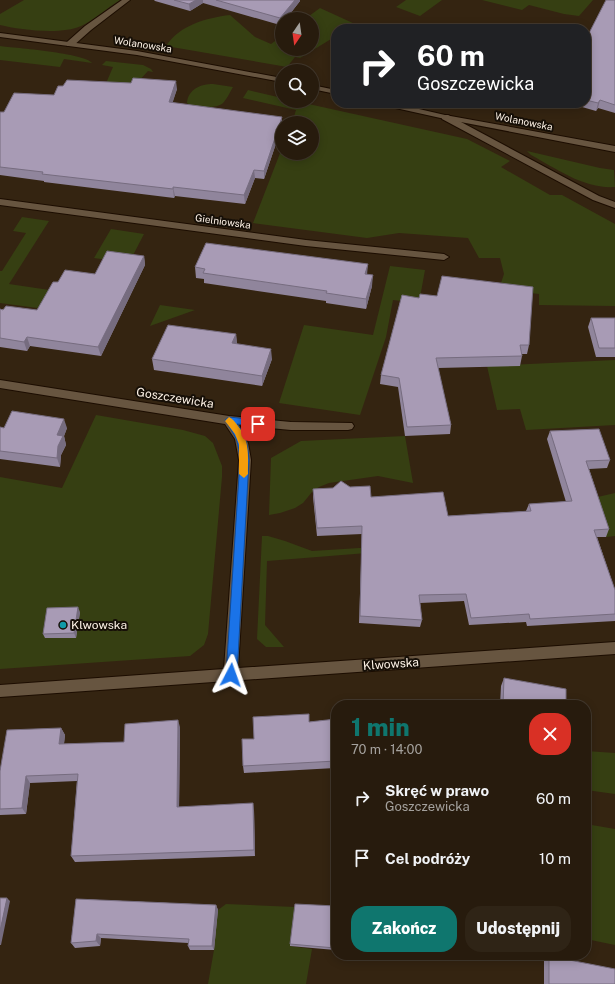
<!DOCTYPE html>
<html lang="pl">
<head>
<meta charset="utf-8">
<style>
	body { margin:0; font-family:"Public Sans",sans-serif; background:#2f2416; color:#f1f3f6; height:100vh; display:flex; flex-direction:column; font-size:15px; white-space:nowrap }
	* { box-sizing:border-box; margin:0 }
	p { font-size:13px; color:#a4a19d }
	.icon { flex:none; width:22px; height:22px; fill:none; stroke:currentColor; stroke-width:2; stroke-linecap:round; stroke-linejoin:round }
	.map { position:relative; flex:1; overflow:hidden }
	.sheet { position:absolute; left:331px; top:700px; width:260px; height:260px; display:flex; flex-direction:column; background:#271b0d; border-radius:16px; box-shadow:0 2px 10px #0003,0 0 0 1px #43392e }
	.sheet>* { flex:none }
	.top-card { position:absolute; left:331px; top:24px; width:260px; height:84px; border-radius:16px; box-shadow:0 2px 10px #0003,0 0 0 1px #43392e; background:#202124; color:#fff; overflow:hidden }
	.needle { width:26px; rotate:193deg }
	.buttons { position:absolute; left:275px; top:12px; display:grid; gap:8px }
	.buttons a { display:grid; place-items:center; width:44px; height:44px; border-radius:50%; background:#271b0d; box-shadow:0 2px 10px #0003,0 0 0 1px #43392e; font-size:20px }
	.pin { position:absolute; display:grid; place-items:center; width:34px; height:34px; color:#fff; margin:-17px; border-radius:8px; box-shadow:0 2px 6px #0006 }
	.me { position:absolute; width:44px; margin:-22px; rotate:4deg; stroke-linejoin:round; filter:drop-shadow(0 0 3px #0008) }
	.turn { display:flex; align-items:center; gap:14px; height:84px; padding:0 20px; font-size:18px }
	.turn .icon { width:52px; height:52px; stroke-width:2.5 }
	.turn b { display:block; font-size:28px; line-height:34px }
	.round { display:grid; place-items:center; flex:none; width:42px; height:42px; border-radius:16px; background:#2f2416 }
	.summary { display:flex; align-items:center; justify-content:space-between; height:68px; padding:0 20px }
	h1 { font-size:24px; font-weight:800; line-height:30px; color:#0f766e }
	.primary-button { display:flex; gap:8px; margin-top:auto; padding:8px 20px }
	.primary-button a { flex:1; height:46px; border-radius:16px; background:#0f766e; color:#fff; font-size:16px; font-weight:800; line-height:46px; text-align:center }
	.primary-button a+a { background:#2f2416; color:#f1f3f6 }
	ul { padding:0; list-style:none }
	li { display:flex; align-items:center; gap:12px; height:60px; padding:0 20px }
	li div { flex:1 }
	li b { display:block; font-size:15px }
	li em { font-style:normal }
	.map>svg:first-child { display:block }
</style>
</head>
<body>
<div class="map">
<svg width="615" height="984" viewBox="0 0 615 984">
	<rect width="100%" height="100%" fill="#342411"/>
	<path fill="#363f12" d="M24 0H120C107 8 94 20 81 26 62 35 20 30 0 25V14Z
		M406 0H442L420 16 396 7Z
		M482 0H593L579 16 564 14 529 5 522 10Z
		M320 8 355 24 347 29H336V36L300 58 295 57 287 67 166 46C180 25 206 18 230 15L255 37 271 44 282 36V49H312V19H305Z
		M0 46C15 48 85 53 92 63L64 59 60 67 0 60Z
		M106 61 143 65 151 69 153 72 148 71 136 84 104 88 113 67 102 65Z
		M213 84 233 87C230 92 227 99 223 103 218 109 192 108 187 103 188 89 201 84 213 84Z
		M248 90 282 98V101H295L467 139 510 161 501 167 550 195H562L615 224V306L539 305V294L499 289 504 274 500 258H479L468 238 399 233 367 238 253 223 282 148V153H312V123H292L296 110 243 98Z
		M527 151 600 168 614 170 615 187C584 189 557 169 531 155Z
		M22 217 49 221 9 284 56 291 45 309 0 303V271H2L26 233 13 231Z
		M111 229 144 234 129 263 94 258Z
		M390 266 425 270 419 303 393 300 386 337 360 415 279 403 304 325 373 335Z
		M160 305 195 310 150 326Z
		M615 360V425L526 430 520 409 497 410 487 366Z
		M96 415 183 430 205 436 213 443 222 466V477L208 634 204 645 190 656 0 669V477L62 488Z
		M405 436 413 483 378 476 329 483 319 487 312 492 303 503 295 508 280 513 269 515 271 458 301 441Z
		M615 493V536L606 537 598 515 537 511Z
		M262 536H268L285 541 312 551 391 546 392 551 267 561 265 625 284 647H266L257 639Z
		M586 751 615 753V794L586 790Z
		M586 824 615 829V945L586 939Z
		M226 904 295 907 290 946 312 949 306 984H208L214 950 218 910Z"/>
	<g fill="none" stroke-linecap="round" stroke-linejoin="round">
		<g stroke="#1c0d00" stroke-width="2">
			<path id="service" d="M442 115H448L599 196 615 202V208L593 200 442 119Z"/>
		</g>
		<g stroke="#1c0d00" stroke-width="2">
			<path id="minor" d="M122 0H130L91 30 73 46H67V42L85 26Z
				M0 199 306 240 444 254 449 257 444 260 306 246 0 205Z
				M0 380 229 416 291 422 352 423 354 426 352 429 348 430H291L239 425 248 443 251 460 238 668 615 642V654L0 697V685L224 669 239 460 235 439 225 424 0 388Z"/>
		</g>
		<g stroke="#1c0d00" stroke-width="2">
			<path id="tertiary" d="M0 33 137 51 282 78V82L137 55 0 37Z
				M312 85 336 90V94L312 89Z
				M378 103H393L445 115 615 146V152L445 119 382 105Z"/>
		</g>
		<use href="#service" fill="#675540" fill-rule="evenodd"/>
		<use href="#minor" fill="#675540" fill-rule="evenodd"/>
		<use href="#tertiary" fill="#675540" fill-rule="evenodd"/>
	</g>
	<path fill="#90859c" d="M154 0H300V1L286 19H282L280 25 203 3 190 11 155 1Z
		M615 0V113L598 108 596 111 568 103H586V39Z
		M177 89 172 103 282 126 264 179 255 178 245 204 175 196 174 198 44 182V181L0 175V112H4L54 95Z
		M144 256 145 265 101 356 30 346 27 351 0 347V309L37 310 58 282 95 274Z
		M195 267 367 274 372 286 366 309 326 303V301L204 283V279L196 278Z
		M402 295 529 345 527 354H522V356L520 366 438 368 451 425 450 434 405 436 398 387 380 384 381 375Z
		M591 318H615V357H596L588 327Z
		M236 334 237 344 272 359 262 386 154 370 152 359Z
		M0 427 4 428H67L64 436 66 445 61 455 60 467 0 459Z
		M550 431 610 460 607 468 589 469 609 529 606 537H597L615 590V621L527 626 526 622 469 625 464 601 420 603 422 620 420 627 359 623 362 534 317 536 313 497V489L350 487 371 497 448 516 526 511 529 504 566 502 547 439Z
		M80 612 76 638H45L43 634Z
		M504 678 566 705H500L501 686Z
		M336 719V768H335L244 773 243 766 254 739 309 722Z
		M180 727 179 807 254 810 255 856 75 862 71 856 77 781 30 783 26 814 0 815V771L61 728 65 735 64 744 124 742Z
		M586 743 589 793 586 797Z
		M76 899 216 905 218 910 214 950H190L188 946V943L101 938 100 946 75 948 71 943Z
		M336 934 335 950 290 946V944Z
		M549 956 615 984H544V960Z"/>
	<path fill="#766c7f" d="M196 0H203V3L190 11 189 4Z
		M295 0H300V1L286 19H282V23L280 25V18Z
		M176 81 177 89 170 111 169 102Z
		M600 100 598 108 596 111 598 103Z
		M282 117V126L264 179V171Z
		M254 170 255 178 245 204 244 195Z
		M173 187 175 196 174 198 173 189Z
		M144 256 145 265 101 356 98 347Z
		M368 264 367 275 365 274Z
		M373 275 372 286 366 309V299Z
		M236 334 237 345 232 343Z
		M27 337 30 346 27 351 24 342Z
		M271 349 272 359 262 386V376Z
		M64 419 67 428 64 436 66 445 61 455 60 467 57 458V435Z
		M78 607 80 612 76 638 74 633Z
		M178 720 180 727 179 813 177 807Z
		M61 728 65 735 63 751 59 744Z
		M26 776 30 783 26 814 22 808Z
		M253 803 254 810 255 856 254 850Z
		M7 898 10 901 1 945H0V931Z
		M216 905 218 910 214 950 212 946Z
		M97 934 101 938 100 946 96 941Z"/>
	<path fill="#a89bb5" stroke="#766c7f" d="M174 0H196L189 4Z
		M216 0H295L280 18Z
		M606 0H615V105L600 100 598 103 586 100V39Z
		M133 78 176 81 169 102 282 117 264 171 254 170 244 195 173 187V189L42 174 43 172 0 167V112H4L14 93 54 95 58 86H63L67 80 131 83Z
		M206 243 368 264 365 274 373 275 366 299 326 293 327 291 203 273 205 269 195 267Z
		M107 251 144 256 98 347 27 337 24 342 0 338V309L3 310 6 306 37 310 53 282H58L65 270 95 274Z
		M442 276 533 287 529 345H520L522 356 436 358 451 425 407 427 399 378 381 375 402 295 419 298 420 294 437 296Z
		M591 318H615V348H599Z
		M168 325 236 334 232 343 271 349 262 376 152 359Z
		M12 411 64 419 57 435 63 436 58 446 57 458 0 451V427L4 428Z
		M599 429 610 460 586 461 609 529 594 530 615 590V614L530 619 529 614 471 618 466 594 419 595 422 620 360 616 362 526 317 528 313 489 333 488 341 481 350 487 370 486 371 497 443 492 448 516 531 511 529 504 572 501 550 431Z
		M78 607 74 633 43 634 47 608Z
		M504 678 566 689V705H503Z
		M450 703V705H422Z
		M309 714V722L336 719V761L243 766 242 739H254L253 717Z
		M178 720 177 807 253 803 254 850 71 856 78 774 26 776 22 808 0 809V771L7 730 61 728 59 744 124 742 125 724Z
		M586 743H588L589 793 586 792Z
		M0 898H7L0 931Z
		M76 899 216 905 212 946H188L189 939 97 934 96 941 71 943Z
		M295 904 336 906V934L335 948 290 944Z
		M549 956 615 969V984H549Z"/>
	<path fill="#1a73e8" stroke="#114b97" d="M229 417 258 420 262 424 258 427 237 424C246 435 248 446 249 460L237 675 235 679 231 680 228 679 226 675 240 460C238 438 236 438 225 420Z"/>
	<path fill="#f59e0b" d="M229 417C233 419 235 422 238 426 250 440 248 457 248 474L244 478 239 474V444L235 434 225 421Z"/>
	<circle fill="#0f9aa8" stroke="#160f07" stroke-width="1.5" cx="63" cy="625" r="4"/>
	<g text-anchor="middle" stroke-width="4" stroke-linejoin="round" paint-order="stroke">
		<g font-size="10" fill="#fef3e7" stroke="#160f07">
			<text transform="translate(143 44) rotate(9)" y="4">Wolanowska</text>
			<text transform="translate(524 121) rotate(11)" y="4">Wolanowska</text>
			<text transform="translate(223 221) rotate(8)" y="4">Gielniowska</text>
		</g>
		<g font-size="12" fill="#fef3e7" stroke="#160f07">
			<text transform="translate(175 398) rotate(9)" y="4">Goszczewicka</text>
			<text transform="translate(391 664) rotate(-4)" y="4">Klwowska</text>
		</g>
		<g font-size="12" fill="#fef3e7" stroke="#160f07" text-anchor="start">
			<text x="71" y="629">Klwowska</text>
		</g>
	</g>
</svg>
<div class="buttons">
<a><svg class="needle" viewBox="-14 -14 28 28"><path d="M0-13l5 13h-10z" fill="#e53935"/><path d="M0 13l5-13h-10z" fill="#a4a19d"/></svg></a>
<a><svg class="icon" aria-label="search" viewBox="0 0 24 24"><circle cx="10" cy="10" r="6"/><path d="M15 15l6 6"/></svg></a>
<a><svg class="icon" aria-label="layers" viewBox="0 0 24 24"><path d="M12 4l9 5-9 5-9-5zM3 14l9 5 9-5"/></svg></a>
</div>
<div class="pin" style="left:258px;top:424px;background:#d93025"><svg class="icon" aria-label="arrive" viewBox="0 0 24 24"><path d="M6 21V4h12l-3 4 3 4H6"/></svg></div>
<svg class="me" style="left:231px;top:675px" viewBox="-20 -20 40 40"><path d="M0-17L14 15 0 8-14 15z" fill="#1a73e8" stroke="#fff" stroke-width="4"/></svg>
<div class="top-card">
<div class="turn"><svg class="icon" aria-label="right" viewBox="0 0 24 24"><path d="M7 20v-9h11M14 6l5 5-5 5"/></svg><div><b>60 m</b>Goszczewicka</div></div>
</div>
<section class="sheet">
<div class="summary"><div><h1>1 min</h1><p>70 m · 14:00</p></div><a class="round" style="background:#d93025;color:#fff"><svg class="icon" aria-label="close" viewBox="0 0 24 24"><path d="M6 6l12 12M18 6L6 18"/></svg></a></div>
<ul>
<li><svg class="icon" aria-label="right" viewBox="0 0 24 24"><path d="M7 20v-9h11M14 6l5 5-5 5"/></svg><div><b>Skręć w prawo</b><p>Goszczewicka</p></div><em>60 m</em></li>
<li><svg class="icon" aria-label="arrive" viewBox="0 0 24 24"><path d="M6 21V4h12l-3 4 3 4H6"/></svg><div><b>Cel podróży</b></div><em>10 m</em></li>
</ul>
<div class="primary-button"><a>Zakończ</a><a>Udostępnij</a></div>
</section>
</div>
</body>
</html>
